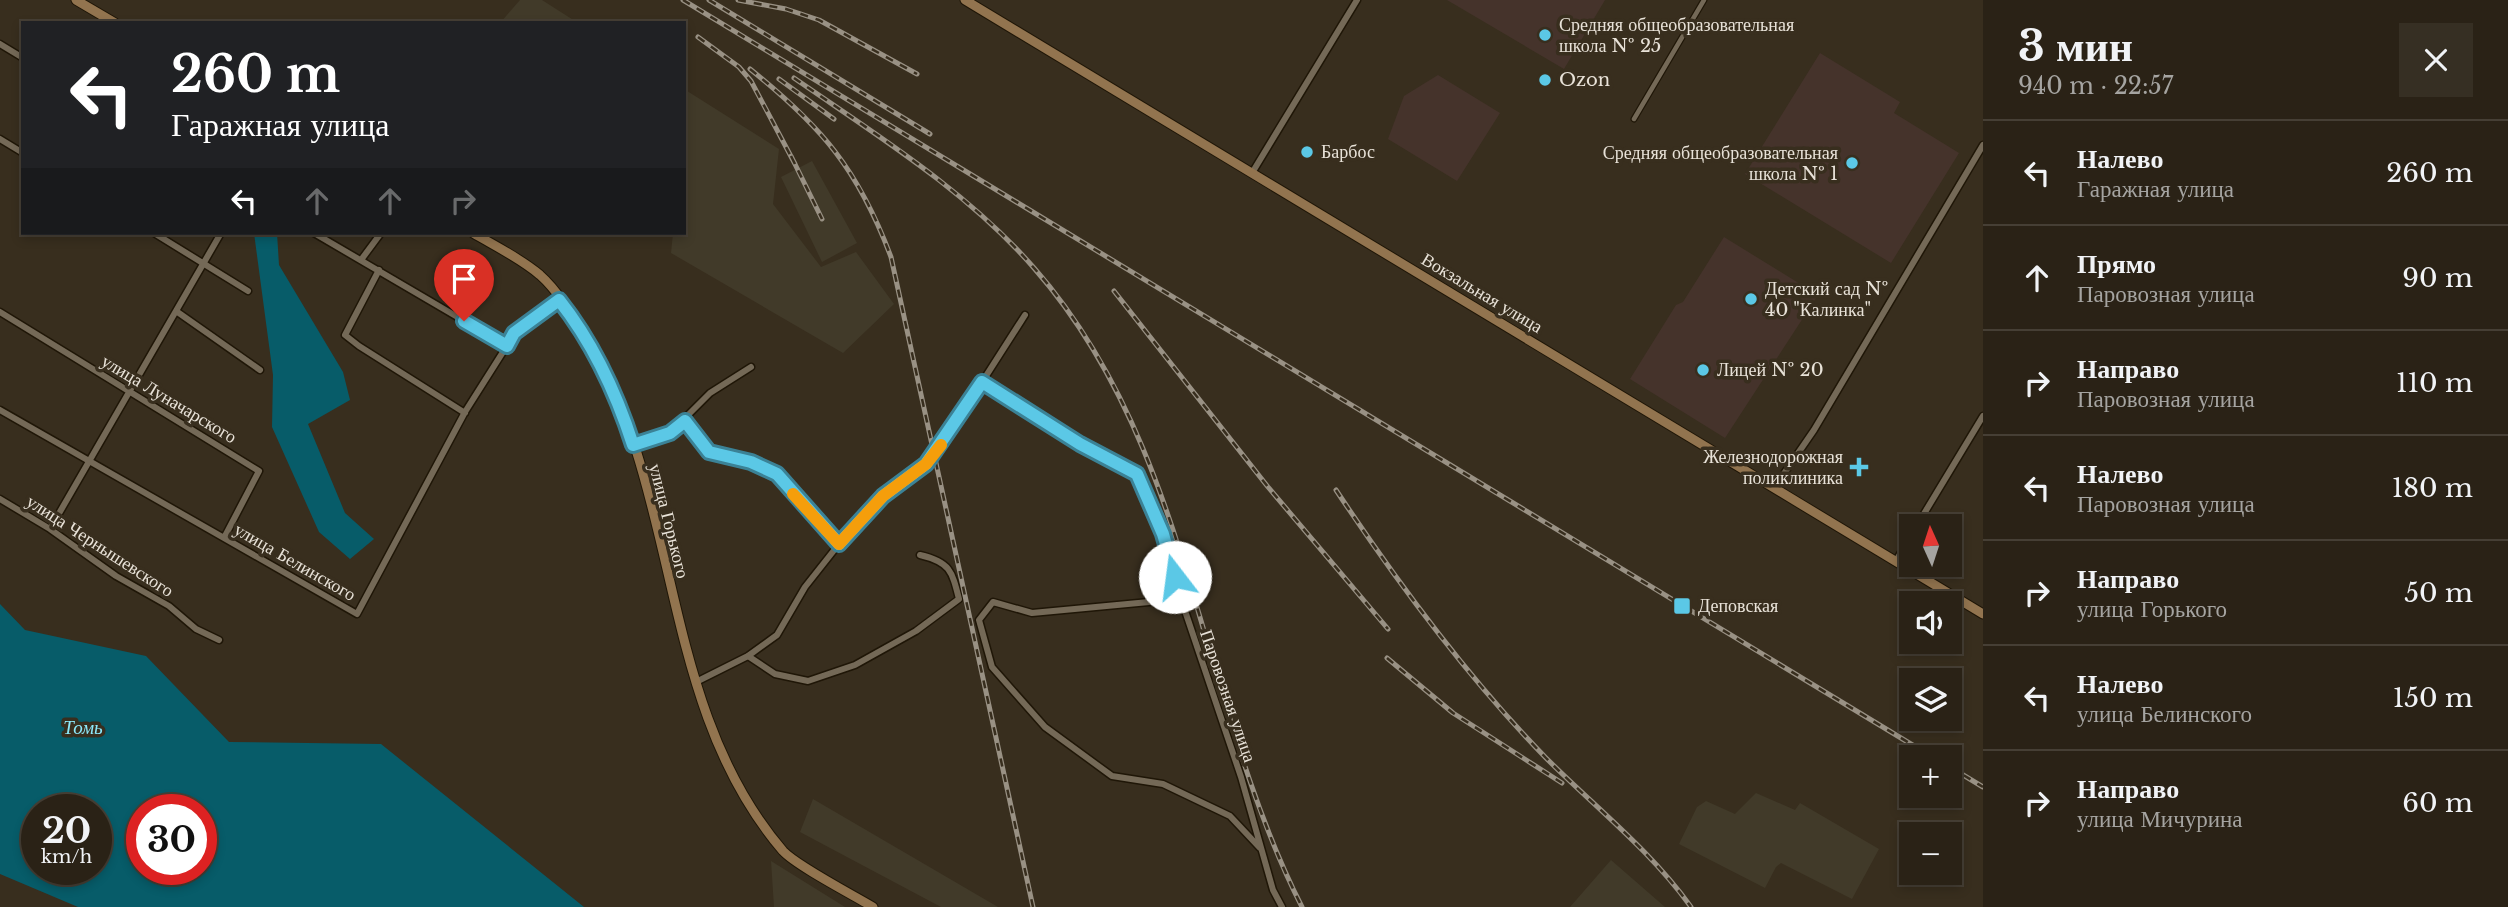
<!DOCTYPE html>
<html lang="ru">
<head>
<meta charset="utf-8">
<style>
	body { margin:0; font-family:"Libre Baskerville",serif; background:#362f23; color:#f1f3f6; height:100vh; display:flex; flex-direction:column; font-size:26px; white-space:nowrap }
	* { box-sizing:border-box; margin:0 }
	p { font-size:23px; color:#a5a4a1 }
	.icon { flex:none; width:38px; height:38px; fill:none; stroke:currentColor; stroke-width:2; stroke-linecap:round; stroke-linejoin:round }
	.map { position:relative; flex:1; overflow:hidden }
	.sheet { display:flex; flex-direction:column; background:#2a2216; width:525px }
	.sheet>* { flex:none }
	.guide { position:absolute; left:21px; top:21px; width:665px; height:214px; border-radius:0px; box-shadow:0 4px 10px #0003,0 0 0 2px #463f35; background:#202124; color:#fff; overflow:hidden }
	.needle { width:46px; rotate:357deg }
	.tools { position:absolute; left:1899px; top:514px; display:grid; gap:14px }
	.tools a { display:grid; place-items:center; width:63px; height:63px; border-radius:0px; background:#2a2216; box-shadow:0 4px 10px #0003,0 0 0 2px #463f35; font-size:35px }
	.speed { position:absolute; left:21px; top:794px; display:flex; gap:14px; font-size:35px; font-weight:700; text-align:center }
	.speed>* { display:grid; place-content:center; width:91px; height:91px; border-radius:50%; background:#2a2216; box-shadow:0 4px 10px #0003,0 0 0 2px #463f35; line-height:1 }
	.speed small { font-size:18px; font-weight:400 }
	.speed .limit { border:10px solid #d22; background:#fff; color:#111 }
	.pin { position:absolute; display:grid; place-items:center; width:60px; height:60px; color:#fff; margin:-72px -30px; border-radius:50% 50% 50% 0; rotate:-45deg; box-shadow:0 0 7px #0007 }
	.pin .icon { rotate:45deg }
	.me { position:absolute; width:77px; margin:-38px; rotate:345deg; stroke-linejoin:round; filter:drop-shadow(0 0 5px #0008) }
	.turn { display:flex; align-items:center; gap:24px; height:147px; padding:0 35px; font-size:32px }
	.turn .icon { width:91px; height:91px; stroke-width:2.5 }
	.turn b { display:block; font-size:49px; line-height:60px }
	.lanes { display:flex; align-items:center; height:66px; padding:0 35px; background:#0003; justify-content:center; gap:35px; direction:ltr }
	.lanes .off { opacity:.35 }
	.round { display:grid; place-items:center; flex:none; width:74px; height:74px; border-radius:0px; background:#362f23 }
	.head { display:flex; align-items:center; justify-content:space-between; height:119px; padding:0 35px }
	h1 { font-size:42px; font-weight:800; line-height:52px }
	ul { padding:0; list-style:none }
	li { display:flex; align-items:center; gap:21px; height:105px; padding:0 35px; border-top:2px solid #463f35 }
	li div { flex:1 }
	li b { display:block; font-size:26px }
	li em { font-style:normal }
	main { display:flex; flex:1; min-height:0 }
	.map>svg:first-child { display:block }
</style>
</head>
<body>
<main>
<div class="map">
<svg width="1983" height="907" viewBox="0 0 1983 907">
	<rect width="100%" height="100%" fill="#382e1e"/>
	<path fill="#413a29" d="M520 0H542L578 23H500Z
		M684 89 779 149 773 204 821 267 856 252 894 304 843 353 671 253 673 233H684Z
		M812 161 857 243 822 262 781 177Z
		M1756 793 1795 810 1800 803 1879 849 1852 899 1781 863 1776 867 1765 888 1679 844 1697 807 1706 801 1735 814Z
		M813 799 998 907H941L800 832Z
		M1611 860 1665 907H1570Z
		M771 861 845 907H774Z"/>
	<path fill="#45332b" d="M1447 0H1605L1564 69Z
		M1820 53 1900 102 1894 113 1959 153 1891 263 1745 174Z
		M1438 75 1500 113 1457 181 1388 139 1404 96Z
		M1724 237 1818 295 1725 438 1630 379 1676 305 1683 302Z"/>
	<path fill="#075c69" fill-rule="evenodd" d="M254 233H277L279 265 343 372 350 400 308 424 345 513 374 539 350 559 319 532 272 427 273 375Z
		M0 604 25 630 146 656 229 742 381 744 584 907H78L0 874ZM37 810H96V870H37ZM142 810H201V870H142Z"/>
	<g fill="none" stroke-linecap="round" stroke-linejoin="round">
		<g stroke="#1f1607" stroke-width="7">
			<path id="pedestrian" d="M1634 119 1704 0"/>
		</g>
		<g stroke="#1f1607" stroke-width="9">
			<path id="minor" d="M0 44 23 58
				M0 139 23 153
				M1252 173 1357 0
				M154 233 248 291
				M314 233 507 346
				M361 260 381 233
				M379 270 345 335 359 346 465 413
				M176 311 260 370
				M0 312 259 471 224 538
				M982 382 1080 444 1137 474 1163 534 1181 599 1241 777 1273 890 1282 907
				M0 410 357 614 465 412 515 333 560 300
				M685 420 709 452 751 462 777 474 839 544
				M633 445 670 433 710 393 751 367
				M1774 488 1814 430 1983 145
				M0 499 50 529 116 576 169 606 196 629 219 640
				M1916 527 1983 416
				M50 529 221 233
				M1896 561 1911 535
				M1181 599 1032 613 993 602 979 620 992 667 1045 727 1112 776 1163 784 1230 816 1260 848
				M748 656 775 674 808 681 855 665 916 631 959 599C952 571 950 562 920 555
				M696 682 748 656 777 635 805 587 839 544 883 496 926 464 945 440 1025 315"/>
		</g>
		<g stroke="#1f1607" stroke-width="11">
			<path id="secondary" d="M76 0 115 23
				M965 0 1983 614
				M473 233C495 246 520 258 540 275 558 291 572 315 584 335 684 492 656 703 783 851 797 866 853 895 873 907"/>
		</g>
		<use href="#pedestrian" stroke="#746957" stroke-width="4.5"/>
		<use href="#minor" stroke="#746957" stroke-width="6"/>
		<use href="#secondary" stroke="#92744f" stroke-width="9"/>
		<g stroke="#999184" stroke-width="5">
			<path id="rail" d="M683 0 1934 758
				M709 0 930 134
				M738 0 786 9 819 20 917 74
				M698 37 739 67 751 81 795 164
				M750 69C822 127 858 169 891 257L1033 907
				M794 78C878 136 967 191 1034 268 1193 449 1197 700 1302 907
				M779 79 834 119
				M791 156 822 219
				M1114 291 1268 487 1388 629
				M1336 490C1397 582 1469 679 1546 758 1595 807 1651 851 1691 907
				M1387 658 1453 713 1562 783
				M1950 767 1983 787"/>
		</g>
		<use href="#rail" stroke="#382e1e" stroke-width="2.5" stroke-dasharray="8" stroke-linecap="butt"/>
	</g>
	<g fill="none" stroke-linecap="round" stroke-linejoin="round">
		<g stroke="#3b8296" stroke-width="18">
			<path id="route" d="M464 321 507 346 514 333 559 300C594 344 616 392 633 445L670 433 685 421 709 452 751 462 777 474 839 544 883 496 926 464 982 382 1080 444 1137 474 1163 534 1175 577"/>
		</g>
		<use href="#route" stroke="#5bc8e6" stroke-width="12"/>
		<path stroke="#f59e0b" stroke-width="12" d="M793 494 839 544 883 496 926 464 941 445"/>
	</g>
	<g fill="#5bc8e6" stroke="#382e1e" stroke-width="2.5">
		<circle cx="1545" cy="35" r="7"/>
		<circle cx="1545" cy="80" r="7"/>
		<circle cx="1307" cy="152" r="7"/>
		<circle cx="1852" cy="163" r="7"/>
		<circle cx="1751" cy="299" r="7"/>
		<circle cx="1703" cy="370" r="7"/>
		<path d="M1855.5 456.5h7v7h7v7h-7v7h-7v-7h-7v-7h7z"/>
		<rect x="1673" y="597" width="18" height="18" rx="3.5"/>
	</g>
	<g text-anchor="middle" stroke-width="7" stroke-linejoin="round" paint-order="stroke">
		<g font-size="18" fill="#e8e2d8" stroke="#382e1e" text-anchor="start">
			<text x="1559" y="31">Средняя общеобразовательная<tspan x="1559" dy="21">школа № 25</tspan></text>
			<text x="1559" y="86">Ozon</text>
			<text x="1321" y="158">Барбос</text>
			<text x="1838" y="159" text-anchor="end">Средняя общеобразовательная<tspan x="1838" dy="21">школа № 1</tspan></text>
			<text x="1765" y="295">Детский сад №<tspan x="1765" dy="21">40 "Калинка"</tspan></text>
			<text x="1717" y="376">Лицей № 20</text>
			<text x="1843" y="463" text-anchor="end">Железнодорожная<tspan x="1843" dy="21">поликлиника</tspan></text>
			<text x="1698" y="612">Деповская</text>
		</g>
		<g font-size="18" fill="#e8e2d8" stroke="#382e1e">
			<text transform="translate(1482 293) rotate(31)" y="6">Вокзальная улица</text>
			<text transform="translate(169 399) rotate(31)" y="6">улица Луначарского</text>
			<text transform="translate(669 521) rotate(76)" y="6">улица Горького</text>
			<text transform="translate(100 546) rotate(33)" y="6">улица Чернышевского</text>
			<text transform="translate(295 562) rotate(30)" y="6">улица Белинского</text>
			<text transform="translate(1228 696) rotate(71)" y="6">Паровозная улица</text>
		</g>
		<g font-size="19" font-style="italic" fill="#8ce9fb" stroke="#382e1e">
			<text x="83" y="734">Томь</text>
		</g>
	</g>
</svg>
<div class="tools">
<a><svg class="needle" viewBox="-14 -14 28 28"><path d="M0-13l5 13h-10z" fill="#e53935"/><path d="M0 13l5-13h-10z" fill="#a5a4a1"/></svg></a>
<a><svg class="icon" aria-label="sound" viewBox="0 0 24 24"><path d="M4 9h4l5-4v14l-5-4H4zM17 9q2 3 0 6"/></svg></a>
<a><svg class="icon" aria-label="layers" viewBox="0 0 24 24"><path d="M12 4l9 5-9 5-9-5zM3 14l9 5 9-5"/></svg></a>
<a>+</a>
<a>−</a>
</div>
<div class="speed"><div>20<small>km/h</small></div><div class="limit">30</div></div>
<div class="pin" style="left:464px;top:321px;background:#d93025"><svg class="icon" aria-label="arrive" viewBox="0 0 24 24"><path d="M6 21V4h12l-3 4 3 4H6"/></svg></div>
<svg class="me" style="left:1175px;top:577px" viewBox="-20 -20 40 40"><circle r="19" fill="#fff"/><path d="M0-13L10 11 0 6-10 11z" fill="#5bc8e6"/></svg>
<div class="guide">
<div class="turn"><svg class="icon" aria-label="left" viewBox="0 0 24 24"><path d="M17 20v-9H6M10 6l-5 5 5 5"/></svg><div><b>260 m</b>Гаражная улица</div></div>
<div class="lanes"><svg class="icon" aria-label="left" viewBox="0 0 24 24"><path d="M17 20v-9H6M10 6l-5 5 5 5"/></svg><svg class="icon off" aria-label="ahead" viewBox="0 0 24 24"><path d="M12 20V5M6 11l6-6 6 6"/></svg><svg class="icon off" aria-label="ahead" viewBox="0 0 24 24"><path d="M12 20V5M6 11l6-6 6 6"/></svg><svg class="icon off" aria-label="right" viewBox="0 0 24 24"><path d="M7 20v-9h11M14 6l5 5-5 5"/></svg></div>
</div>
</div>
<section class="sheet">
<div class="head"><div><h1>3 мин</h1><p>940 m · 22:57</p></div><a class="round"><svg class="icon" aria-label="close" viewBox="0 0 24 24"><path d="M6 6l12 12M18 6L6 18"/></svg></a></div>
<ul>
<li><svg class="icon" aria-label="left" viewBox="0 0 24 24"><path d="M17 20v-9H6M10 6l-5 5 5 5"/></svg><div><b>Налево</b><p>Гаражная улица</p></div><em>260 m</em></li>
<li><svg class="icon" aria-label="ahead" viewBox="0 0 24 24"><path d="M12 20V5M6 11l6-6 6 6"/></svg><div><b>Прямо</b><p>Паровозная улица</p></div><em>90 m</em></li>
<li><svg class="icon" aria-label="right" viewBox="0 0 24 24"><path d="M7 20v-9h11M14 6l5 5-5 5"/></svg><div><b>Направо</b><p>Паровозная улица</p></div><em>110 m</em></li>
<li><svg class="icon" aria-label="left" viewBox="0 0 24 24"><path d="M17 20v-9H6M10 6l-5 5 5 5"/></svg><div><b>Налево</b><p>Паровозная улица</p></div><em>180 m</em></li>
<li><svg class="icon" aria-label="right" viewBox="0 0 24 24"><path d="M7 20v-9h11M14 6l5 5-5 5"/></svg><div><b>Направо</b><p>улица Горького</p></div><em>50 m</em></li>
<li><svg class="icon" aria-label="left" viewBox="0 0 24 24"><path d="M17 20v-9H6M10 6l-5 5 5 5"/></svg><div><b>Налево</b><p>улица Белинского</p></div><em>150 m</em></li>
<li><svg class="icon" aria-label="right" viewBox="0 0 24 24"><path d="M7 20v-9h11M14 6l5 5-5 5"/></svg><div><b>Направо</b><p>улица Мичурина</p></div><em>60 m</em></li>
</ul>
</section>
</main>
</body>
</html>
